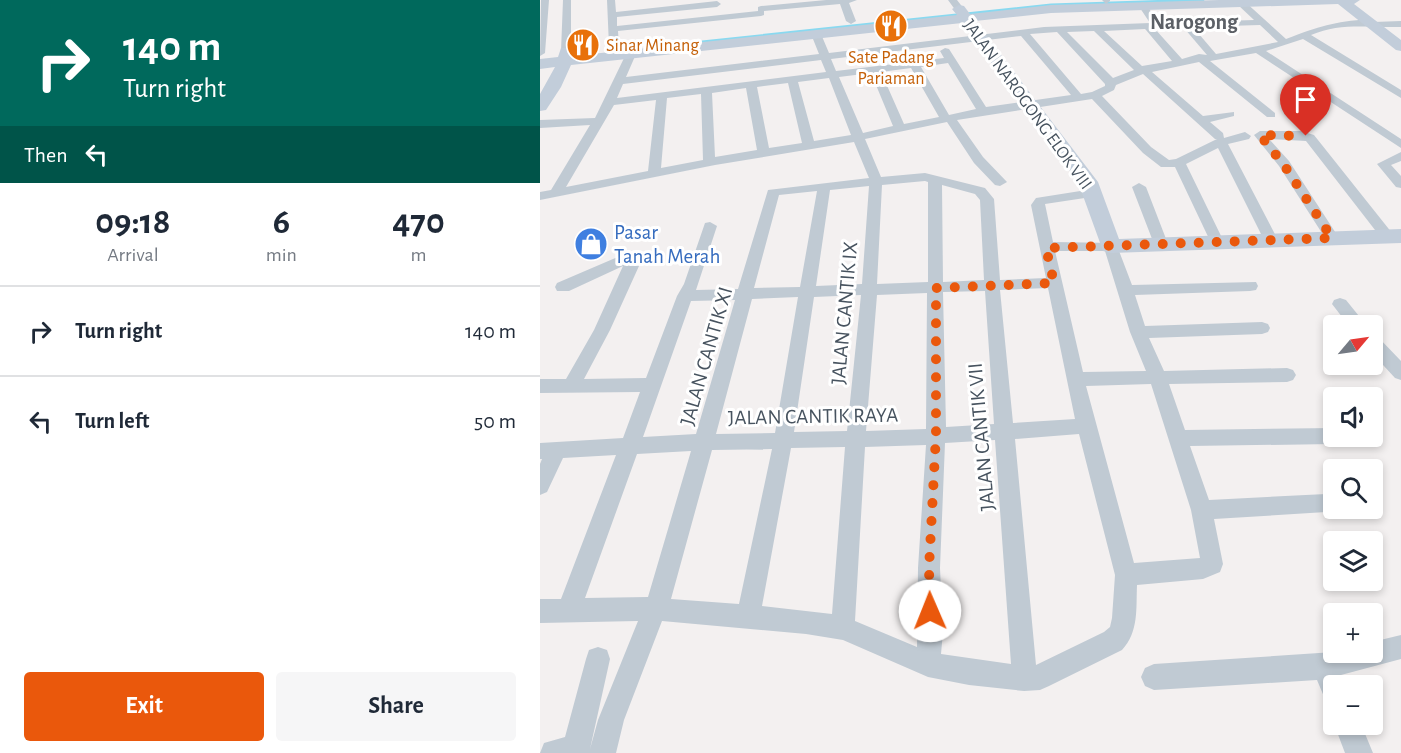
<!DOCTYPE html>
<html lang="en">
<head>
<meta charset="utf-8">
<style>
	body { margin:0; font-family:"Alegreya Sans",sans-serif; background:#f6f6f7; color:#1f2937; height:100vh; display:flex; flex-direction:column; font-size:22px; white-space:nowrap }
	* { box-sizing:border-box; margin:0 }
	p { font-size:20px; color:#747a83 }
	.icon { flex:none; width:33px; height:33px; fill:none; stroke:currentColor; stroke-width:2; stroke-linecap:round; stroke-linejoin:round }
	.map { position:relative; flex:1; overflow:hidden }
	.drawer { display:flex; flex-direction:column; background:#fff; width:540px }
	.drawer>* { flex:none }
	.top-card { background:#00695c; color:#fff; overflow:hidden }
	.needle { width:39px; rotate:61deg }
	.fabs { position:absolute; left:783px; top:315px; display:grid; gap:12px }
	.fabs a { display:grid; place-items:center; width:60px; height:60px; border-radius:6px; background:#fff; box-shadow:0 3px 9px #0003; font-size:30px }
	.pin { position:absolute; display:grid; place-items:center; width:51px; height:51px; color:#fff; margin:-62px -26px; border-radius:50% 50% 50% 0; rotate:-45deg; box-shadow:0 0 6px #0007 }
	.pin .icon { rotate:45deg }
	.me { position:absolute; width:66px; margin:-33px; rotate:359deg; stroke-linejoin:round; filter:drop-shadow(0 0 4px #0008) }
	.turn { display:flex; align-items:center; gap:21px; height:126px; padding:0 24px; font-size:27px }
	.turn .icon { width:78px; height:78px; stroke-width:2.5 }
	.turn b { display:block; font-size:42px; line-height:51px }
	.then { display:flex; align-items:center; height:57px; padding:0 24px; background:#0003; gap:12px; font-size:22px }
	.eta { display:flex; justify-content:space-evenly; align-items:center; height:102px; text-align:center }
	.eta b { font-size:36px; font-weight:600; line-height:42px }
	.button { display:flex; gap:12px; margin-top:auto; padding:12px 24px }
	.button a { flex:1; height:69px; border-radius:6px; background:#ea580c; color:#fff; font-size:24px; font-weight:600; line-height:69px; text-align:center }
	.button a+a { background:#f6f6f7; color:#1f2937 }
	ul { padding:0; list-style:none }
	li { display:flex; align-items:center; gap:18px; height:90px; padding:0 24px; border-top:2px solid #e0e1e3 }
	li div { flex:1 }
	li b { display:block; font-size:22px }
	li em { font-style:normal }
	main { display:flex; flex:1; min-height:0 }
	.map>svg:first-child { display:block }
</style>
</head>
<body>
<main>
<section class="drawer">
<div class="top-card">
<div class="turn"><svg class="icon" aria-label="right" viewBox="0 0 24 24"><path d="M7 20v-9h11M14 6l5 5-5 5"/></svg><div><b>140 m</b>Turn right</div></div>
<div class="then">Then<svg class="icon" aria-label="left" viewBox="0 0 24 24"><path d="M17 20v-9H6M10 6l-5 5 5 5"/></svg></div>
</div>
<div class="eta">
<div><b>09:18</b><p>Arrival</p></div>
<div><b>6</b><p>min</p></div>
<div><b>470</b><p>m</p></div>
</div>
<ul>
<li><svg class="icon" aria-label="right" viewBox="0 0 24 24"><path d="M7 20v-9h11M14 6l5 5-5 5"/></svg><div><b>Turn right</b></div><em>140 m</em></li>
<li><svg class="icon" aria-label="left" viewBox="0 0 24 24"><path d="M17 20v-9H6M10 6l-5 5 5 5"/></svg><div><b>Turn left</b></div><em>50 m</em></li>
</ul>
<div class="button"><a>Exit</a><a>Share</a></div>
</section>
<div class="map">
<svg width="861" height="753" viewBox="0 0 861 753">
	<rect width="100%" height="100%" fill="#f3f0f0"/>
	<g fill="none" stroke-linecap="round" stroke-linejoin="round">
		<path stroke="#89d9f0" stroke-width="3" d="M124 46 511 5 663 0"/>
		<path fill="#c0cad3" fill-rule="evenodd" d="M1 0H9L5 53 0 56Z
			M23 0H31V51L26 54 21 51Z
			M67 0H75L76 12 177 1 181 4 177 7 77 17V26L218 11V7L221 6 286 0H317L309 3 316 21 311 24 306 21 300 4 224 11V15L221 16 78 31 79 46 74 49 69 46Z
			M408 0H417L424 9 416 11Z
			M562 0H570V1L566 4Z
			M697 0H703L746 39C780 26 793 22 829 19L834 22 861 21V27C830 28 801 22 771 35L861 90V98L763 39 726 51 861 139V148L716 53 670 61 735 113V117H727L659 62 612 72 663 116 694 112V116L670 122 683 133 684 138 705 132 711 136 709 139 688 144 738 240 736 243 731 245 724 240 678 148 646 164 684 242 677 247 672 245 635 167H621L603 153 552 99 417 120 443 157 467 182 460 186 455 185 434 163 407 122 325 139 341 177 385 173 445 188 454 199 460 280 506 278 491 205 496 198 553 189 560 193 558 196 505 204 513 242 576 243 592 285 716 282 718 286 716 290 710 291 595 295 605 326 722 322 728 324 730 328 728 332 722 334 609 338 624 371 747 368 753 370 756 375 753 380 747 382 629 384 645 430 794 428V436H803L801 442 794 444 650 446 669 500 786 494 793 496V510L786 512 674 519 683 564 680 572 663 579 597 585C596 608 599 632 582 650L509 686 500 690 484 691 429 685 388 677 303 640 266 634 122 621 84 720 76 753H0L4 743 25 737 46 659 49 650 58 647 67 650 70 659 50 749 58 720 98 621 0 623V599H21L76 455 23 458 7 492 0 495V464L2 459H0V443L83 438 100 392 0 393V379H26L54 330 83 266 29 291H17L15 287 17 283 87 253H97L100 256 99 266 70 330 44 379 106 378 137 296 144 284 165 223 170 222 177 226 156 290 198 289 228 190 329 178 314 142 175 165 0 200V192L11 190 50 125 0 128V120L55 118 86 54 91 51 96 54 86 77 279 54 271 34 276 31 281 34 289 53 504 27 610 23 598 5 602 2 605 3 619 23 714 20 697 4ZM720 25 738 42 676 54 653 27ZM643 28H644L667 55 659 54 642 59 615 29ZM605 29 606 30 632 61 602 66 564 31ZM554 31 555 32 594 70 573 78 527 32ZM517 32 565 84V86L552 92 541 94 490 34ZM481 36 531 95 446 107 409 49 405 48 400 51 404 58 296 71 291 59ZM281 60 286 72 77 98 83 84ZM408 63 436 109 409 115 381 67ZM371 68 399 117 364 124 341 72ZM331 73 353 126 323 133 299 77ZM603 74 675 139H677L636 159 629 160 611 147 562 96 574 90 576 85ZM289 78 311 135 274 141 258 82ZM248 83 262 143 229 148 217 87ZM206 88 217 150 175 157 172 93ZM161 94 163 160 121 168 127 98ZM116 100 108 171 26 187 74 105ZM385 181 388 182V282L337 284 342 185ZM402 185 435 194 440 200 444 280 403 282ZM329 186 322 284 276 286 290 190ZM277 191 260 287 214 288 239 195ZM515 251H565L590 332 606 371 543 372ZM508 288 535 419 473 423 460 290ZM445 291 454 424 406 427 403 292ZM387 293 386 429 326 431 337 295ZM321 295 307 431 254 432 274 297ZM258 297 235 433 176 434 212 299ZM195 300 156 434 103 437 151 301ZM611 384 651 510 660 558 594 563 546 386ZM539 434 575 575 572 618 570 627 564 632 496 665 475 439ZM455 440 471 664 401 654 403 632 400 568 405 443ZM386 445 378 568 377 647 315 621 325 447ZM305 447 292 614 222 606 251 448ZM232 449 199 604 131 599 172 450ZM151 451 108 597 45 598 97 454Z
			M720 131H761L774 135 852 233 854 236 852 239H842L766 141 729 139 749 161 799 238 797 241H787L739 166 714 135Z
			M861 152V161L851 165 861 176V188L856 187 837 164Z
			M599 183 606 187 628 244 626 247 621 249 614 244 592 187Z
			M800 298 806 300 827 326H809L792 304 794 300Z
			M832 335 838 337 861 361V380L855 378 832 353Z
			M861 635V659L801 675 805 686H794V703L785 699 777 680 614 690 605 686 601 677 605 668 614 664 794 652H832V642Z
			M794 724H821L833 753H805Z"/>
		<path fill="#c2cdda" fill-rule="evenodd" d="M679 0H820L814 4 861 40V51L856 50 798 4 511 13 435 21 558 182 579 239 861 229V243L571 253 563 251 538 182 422 23 31 65 21 87 6 110 0 111V94L15 67 0 69V59L18 57 21 48H31L33 56 417 15 412 9 419 5 424 6 430 14 511 5Z"/>
	</g>
	<g fill="none" stroke-linecap="round" stroke-linejoin="round">
		<path stroke="#ea580c" stroke-width="10" stroke-dasharray="0 18" d="M390 611 389 568 396 435V288L514 283 506 248 792 238 744 165 720 135 766 136"/>
	</g>
	<defs>
		<g id="restaurant-disc" transform="scale(1.725)"><circle r="9.5" fill="#e8710a" stroke="#fff"/><path d="M-5-6h1v4h1v-4h1v4h1v-4h1v5L-1.5 .5V6h-2V.5L-5-1ZM5-6V6H3V1.5H1.5Q1.5-4 5-6Z" fill="#fff"/></g>
		<g id="shop-disc" transform="scale(1.725)"><circle r="9.5" fill="#3f7fe0" stroke="#fff"/><path d="M-5-2.5h2.3a2.7 3.5 0 0 1 5.4 0H5L5.5 6h-11ZM-1.5-2.5h3a1.5 2.3 0 0 0-3 0Z" fill="#fff"/></g>
	</defs>
	<g fill-rule="evenodd">
		<use href="#restaurant-disc" x="351" y="26"/>
		<use href="#restaurant-disc" x="43" y="45"/>
		<use href="#shop-disc" x="51" y="244"/>
	</g>
	<g text-anchor="middle" stroke-width="6" stroke-linejoin="round" paint-order="stroke">
		<g font-size="18" fill="#c56008" stroke="#fff" text-anchor="start">
			<text x="66" y="51">Sinar Minang</text>
			<text x="351" y="63" text-anchor="middle">Sate Padang<tspan x="351" dy="21">Pariaman</tspan></text>
		</g>
		<g font-size="18" fill="#47535f" stroke="#fff">
			<text transform="translate(488 104) rotate(54)" y="6">JALAN NAROGONG ELOK VIII</text>
		</g>
		<g font-size="21" fill="#366cbe" stroke="#fff" text-anchor="start">
			<text x="74" y="239">Pasar<tspan x="74" dy="24">Tanah Merah</tspan></text>
		</g>
		<g font-size="21" fill="#47535f" stroke="#fff">
			<text transform="translate(304 313) rotate(-85)" y="7">JALAN CANTIK IX</text>
			<text transform="translate(166 356) rotate(-74)" y="7">JALAN CANTIK XI</text>
			<text transform="translate(273 416) rotate(-1)" y="7">JALAN CANTIK RAYA</text>
			<text transform="translate(441 437) rotate(-95)" y="7">JALAN CANTIK VII</text>
		</g>
		<g font-size="22" font-weight="bold" fill="#5c6066" stroke="#fff">
			<text x="654" y="29">Narogong</text>
		</g>
	</g>
</svg>
<div class="fabs">
<a><svg class="needle" viewBox="-14 -14 28 28"><path d="M0-13l5 13h-10z" fill="#e53935"/><path d="M0 13l5-13h-10z" fill="#747a83"/></svg></a>
<a><svg class="icon" aria-label="sound" viewBox="0 0 24 24"><path d="M4 9h4l5-4v14l-5-4H4zM17 9q2 3 0 6"/></svg></a>
<a><svg class="icon" aria-label="search" viewBox="0 0 24 24"><circle cx="10" cy="10" r="6"/><path d="M15 15l6 6"/></svg></a>
<a><svg class="icon" aria-label="layers" viewBox="0 0 24 24"><path d="M12 4l9 5-9 5-9-5zM3 14l9 5 9-5"/></svg></a>
<a>+</a>
<a>−</a>
</div>
<div class="pin" style="left:766px;top:136px;background:#d93025"><svg class="icon" aria-label="arrive" viewBox="0 0 24 24"><path d="M6 21V4h12l-3 4 3 4H6"/></svg></div>
<svg class="me" style="left:390px;top:611px" viewBox="-20 -20 40 40"><circle r="19" fill="#fff"/><path d="M0-13L10 11 0 6-10 11z" fill="#ea580c"/></svg>
</div>
</main>
</body>
</html>
